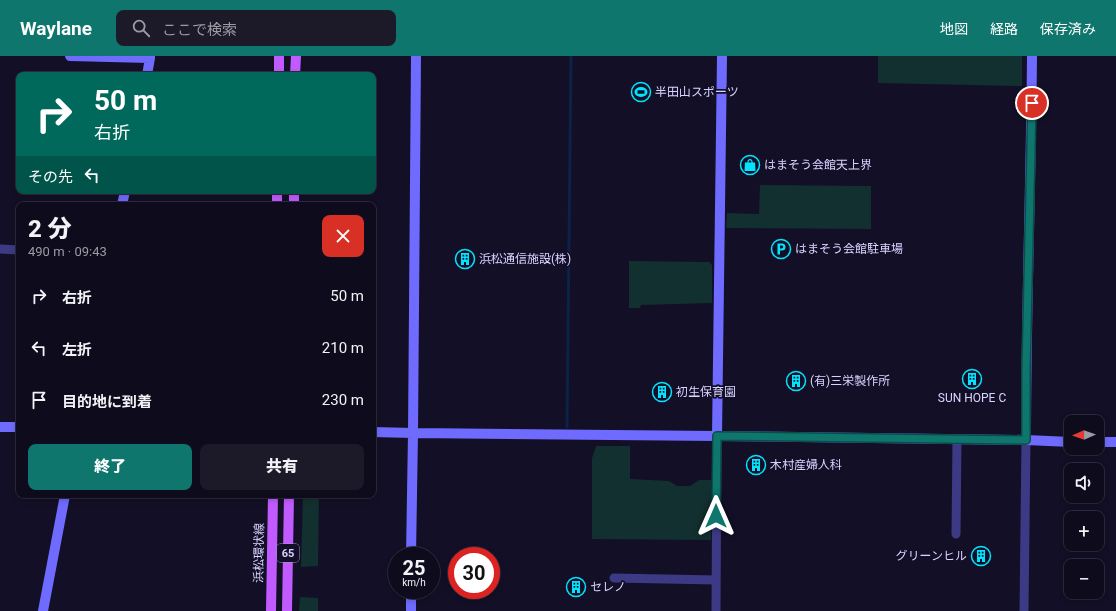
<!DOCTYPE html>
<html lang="ja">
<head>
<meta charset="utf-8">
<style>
	body { margin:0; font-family:Roboto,"Noto Sans JP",sans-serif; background:#1c1929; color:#f1f3f6; height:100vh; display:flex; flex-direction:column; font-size:15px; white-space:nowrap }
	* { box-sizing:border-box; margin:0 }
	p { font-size:13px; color:#9b9ba3 }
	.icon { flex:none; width:22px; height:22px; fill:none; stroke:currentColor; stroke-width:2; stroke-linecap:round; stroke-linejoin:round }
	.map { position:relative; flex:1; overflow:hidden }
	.panel { position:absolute; left:16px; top:146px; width:360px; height:296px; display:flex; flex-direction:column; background:#0e0b1c; border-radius:8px; box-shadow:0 2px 6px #0003,0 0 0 1px #2e2b3b }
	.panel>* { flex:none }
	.top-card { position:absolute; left:16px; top:16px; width:360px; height:122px; border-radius:8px; box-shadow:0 2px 6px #0003,0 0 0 1px #2e2b3b; background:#00695c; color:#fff; overflow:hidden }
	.needle { width:26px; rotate:268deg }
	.fabs { position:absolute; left:1064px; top:359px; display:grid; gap:8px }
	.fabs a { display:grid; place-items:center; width:40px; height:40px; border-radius:8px; background:#0e0b1c; box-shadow:0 2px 6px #0003,0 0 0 1px #2e2b3b; font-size:20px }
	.speed { position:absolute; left:388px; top:491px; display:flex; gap:8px; font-size:20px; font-weight:700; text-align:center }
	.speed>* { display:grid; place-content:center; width:52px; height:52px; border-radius:50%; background:#0e0b1c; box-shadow:0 2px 6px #0003,0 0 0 1px #2e2b3b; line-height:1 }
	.speed small { font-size:10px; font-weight:400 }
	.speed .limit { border:6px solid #d22; background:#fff; color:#111 }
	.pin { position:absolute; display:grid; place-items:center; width:34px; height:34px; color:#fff; margin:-17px; border:2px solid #fff; border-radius:50%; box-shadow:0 1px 4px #0007 }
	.me { position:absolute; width:44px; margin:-22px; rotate:0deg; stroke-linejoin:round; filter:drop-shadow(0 0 3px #0008) }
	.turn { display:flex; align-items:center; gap:14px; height:84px; padding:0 12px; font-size:18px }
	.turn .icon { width:52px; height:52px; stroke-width:2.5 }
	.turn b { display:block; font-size:28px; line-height:34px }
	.then { display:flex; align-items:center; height:38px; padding:0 12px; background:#0003; gap:8px; font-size:15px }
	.round { display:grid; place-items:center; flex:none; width:42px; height:42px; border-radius:8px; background:#1c1929 }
	.head { display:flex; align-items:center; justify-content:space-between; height:68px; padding:0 12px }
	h1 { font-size:24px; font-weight:800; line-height:30px }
	.primary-button { display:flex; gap:8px; margin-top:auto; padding:8px 12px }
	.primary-button a { flex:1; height:46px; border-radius:8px; background:#0f766e; color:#fff; font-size:16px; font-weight:800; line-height:46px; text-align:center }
	.primary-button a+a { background:#1c1929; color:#f1f3f6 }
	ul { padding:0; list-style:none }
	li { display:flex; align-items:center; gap:12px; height:52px; padding:0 12px }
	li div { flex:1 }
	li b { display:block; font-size:15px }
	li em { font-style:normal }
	header { display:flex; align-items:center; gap:24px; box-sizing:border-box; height:56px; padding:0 20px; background:#0f766e; color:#fff }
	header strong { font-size:19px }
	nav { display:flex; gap:22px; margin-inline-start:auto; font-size:14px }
	.search { width:280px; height:36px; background:#1c1929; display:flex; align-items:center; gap:10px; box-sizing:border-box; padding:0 14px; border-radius:8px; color:#9b9ba3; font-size:15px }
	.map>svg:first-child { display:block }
</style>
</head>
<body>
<header>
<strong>Waylane</strong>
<div class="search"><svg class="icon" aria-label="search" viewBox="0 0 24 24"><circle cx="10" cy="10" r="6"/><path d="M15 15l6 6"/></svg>ここで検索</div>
<nav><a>地図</a><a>経路</a><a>保存済み</a></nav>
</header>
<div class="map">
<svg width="1116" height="555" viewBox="0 0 1116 555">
	<rect width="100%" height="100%" fill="#130f26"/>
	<path fill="#12302f" d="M878 0H1022V30L878 27Z
		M760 129 871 130V173L726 172 727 157 759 158Z
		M629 205 709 206 712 209V247L641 249 640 252H629Z
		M596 390H630V423L669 425 677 430H690L699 424H711V484L592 483V402Z
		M303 439H319L318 510 301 511Z
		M300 541 318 542V555H299Z"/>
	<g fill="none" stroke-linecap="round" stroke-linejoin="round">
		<path stroke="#0c2248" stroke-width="3" d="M567 371 571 0"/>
		<path stroke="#3d3a85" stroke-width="9" d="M0 193 19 194
			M956 478 957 384
			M614 522 716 524
			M716 555 717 380
			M1024 555 1026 384"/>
		<path stroke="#6f6bff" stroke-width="10" d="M70 0 150 2V0
			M416 0 413 377 717 380
			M722 0 717 380 1026 384 1071 386
			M147 19 150 2
			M122 149 125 135
			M0 371H19
			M373 376 413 377 411 500
			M1026 384C1026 256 1031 128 1032 0
			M1097 386H1116
			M43 555 65 439
			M411 555V534"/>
		<path stroke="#c25bff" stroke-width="10" d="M279 19V0
			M295 19 296 0
			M277 149V135
			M294 149V135
			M271 555 273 439
			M287 555 289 439"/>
	</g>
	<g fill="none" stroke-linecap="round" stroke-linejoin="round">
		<g stroke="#0a4d48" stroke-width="10">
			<path id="route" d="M716 460 717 380 1026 384V315L1032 47"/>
		</g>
		<use href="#route" stroke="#0f766e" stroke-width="7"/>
	</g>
	<defs>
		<g id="stadium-ring" transform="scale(1)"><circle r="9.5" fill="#130f26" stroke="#00e5ff" stroke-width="1.5"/><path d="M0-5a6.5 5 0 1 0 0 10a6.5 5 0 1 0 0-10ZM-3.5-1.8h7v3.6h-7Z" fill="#00e5ff"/></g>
		<g id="shop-ring" transform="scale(1)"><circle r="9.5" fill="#130f26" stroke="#00e5ff" stroke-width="1.5"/><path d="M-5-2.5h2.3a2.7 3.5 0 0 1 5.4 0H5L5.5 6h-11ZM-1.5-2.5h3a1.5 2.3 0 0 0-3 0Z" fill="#00e5ff"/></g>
		<g id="parking-ring" transform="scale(1)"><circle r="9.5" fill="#130f26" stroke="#00e5ff" stroke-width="1.5"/><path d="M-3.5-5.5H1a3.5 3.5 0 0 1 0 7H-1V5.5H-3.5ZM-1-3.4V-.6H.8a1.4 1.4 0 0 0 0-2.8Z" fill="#00e5ff"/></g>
		<g id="building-ring" transform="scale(1)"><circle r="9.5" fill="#130f26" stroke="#00e5ff" stroke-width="1.5"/><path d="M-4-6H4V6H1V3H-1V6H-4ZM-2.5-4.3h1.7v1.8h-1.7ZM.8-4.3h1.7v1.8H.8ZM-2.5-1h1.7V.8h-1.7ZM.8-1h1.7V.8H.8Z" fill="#00e5ff"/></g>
	</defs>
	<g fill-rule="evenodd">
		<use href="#stadium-ring" x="641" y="36"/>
		<use href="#shop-ring" x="750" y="109"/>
		<use href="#parking-ring" x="781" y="193"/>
		<use href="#building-ring" x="465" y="203"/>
		<use href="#building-ring" x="972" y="323"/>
		<use href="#building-ring" x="796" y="325"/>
		<use href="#building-ring" x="662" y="336"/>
		<use href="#building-ring" x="756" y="409"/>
		<use href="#building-ring" x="981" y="500"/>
		<use href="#building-ring" x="576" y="531"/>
	</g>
	<g text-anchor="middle" stroke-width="3.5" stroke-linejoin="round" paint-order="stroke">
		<rect fill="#130f26" stroke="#9e99be" stroke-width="1" x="277" y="488" width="22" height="18" rx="3"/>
		<g font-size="11" font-weight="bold" fill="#d9d4ff">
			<text x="288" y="501">65</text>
		</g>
		<g font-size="12" fill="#d9d4ff" stroke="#130f26" text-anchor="start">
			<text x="655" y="40">半田山スポーツ</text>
			<text x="764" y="113">はまそう会館天上界</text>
			<text x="795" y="197">はまそう会館駐車場</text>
			<text x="479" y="207">浜松通信施設(株)</text>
			<text x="810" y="329">(有)三栄製作所</text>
			<text x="676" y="340">初生保育園</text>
			<text x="972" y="346" text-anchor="middle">SUN HOPE C</text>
			<text x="770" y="413">木村産婦人科</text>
			<text x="967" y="504" text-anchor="end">グリーンヒル</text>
			<text x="590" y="535">セレノ</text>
		</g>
		<g font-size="12" fill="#d9d4ff" stroke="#130f26">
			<text transform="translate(259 497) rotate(-89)" y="4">浜松環状線</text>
		</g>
	</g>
</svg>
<div class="fabs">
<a><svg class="needle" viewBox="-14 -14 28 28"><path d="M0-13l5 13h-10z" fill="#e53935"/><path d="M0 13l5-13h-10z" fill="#9b9ba3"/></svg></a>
<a><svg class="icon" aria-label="sound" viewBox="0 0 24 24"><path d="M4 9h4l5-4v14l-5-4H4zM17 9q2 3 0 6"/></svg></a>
<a>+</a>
<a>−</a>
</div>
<div class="speed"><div>25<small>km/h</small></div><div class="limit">30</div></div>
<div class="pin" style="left:1032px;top:47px;background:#d93025"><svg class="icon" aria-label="arrive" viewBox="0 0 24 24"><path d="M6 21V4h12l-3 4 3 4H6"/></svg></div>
<svg class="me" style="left:716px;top:460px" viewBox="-20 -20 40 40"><path d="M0-17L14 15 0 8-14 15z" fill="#0f766e" stroke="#fff" stroke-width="4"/></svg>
<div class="top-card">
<div class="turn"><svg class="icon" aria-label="right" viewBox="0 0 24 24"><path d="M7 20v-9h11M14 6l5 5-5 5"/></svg><div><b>50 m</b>右折</div></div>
<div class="then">その先<svg class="icon" aria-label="left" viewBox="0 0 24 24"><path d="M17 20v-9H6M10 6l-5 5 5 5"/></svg></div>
</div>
<section class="panel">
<div class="head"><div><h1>2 分</h1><p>490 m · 09:43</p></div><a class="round" style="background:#d93025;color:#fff"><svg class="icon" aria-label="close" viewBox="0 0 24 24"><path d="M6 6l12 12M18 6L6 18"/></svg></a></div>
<ul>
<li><svg class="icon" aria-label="right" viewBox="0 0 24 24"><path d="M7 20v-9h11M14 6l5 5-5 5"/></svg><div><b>右折</b></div><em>50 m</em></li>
<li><svg class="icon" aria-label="left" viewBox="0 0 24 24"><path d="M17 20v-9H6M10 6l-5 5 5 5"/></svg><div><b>左折</b></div><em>210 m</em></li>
<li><svg class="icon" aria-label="arrive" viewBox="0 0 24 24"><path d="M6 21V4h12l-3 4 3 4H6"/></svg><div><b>目的地に到着</b></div><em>230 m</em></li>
</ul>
<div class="primary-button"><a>終了</a><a>共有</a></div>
</section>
</div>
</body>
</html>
